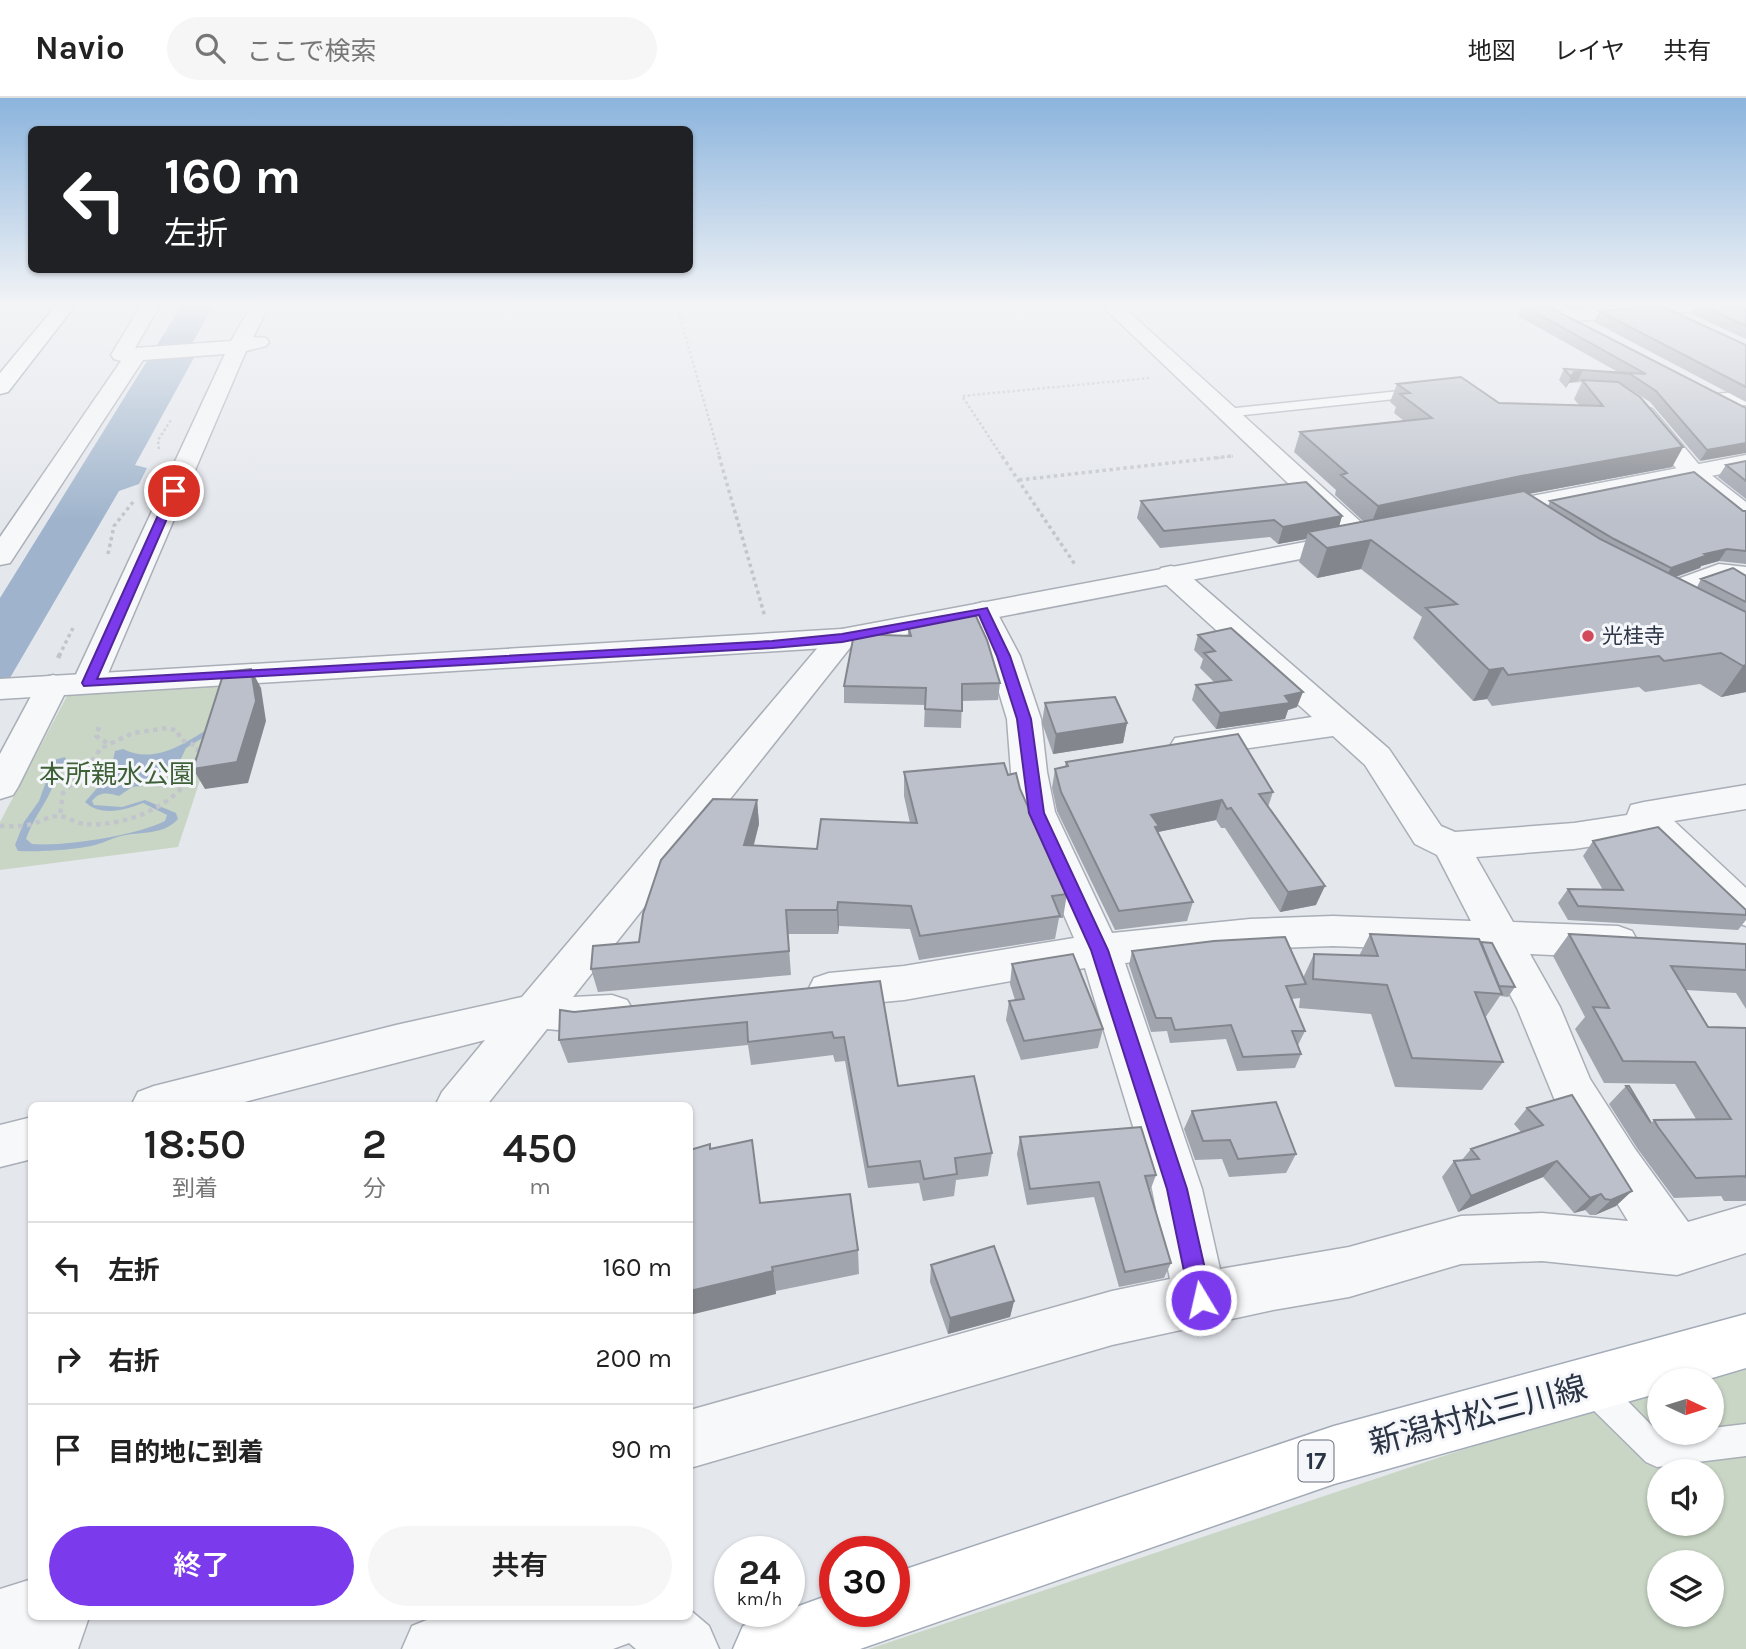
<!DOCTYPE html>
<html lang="ja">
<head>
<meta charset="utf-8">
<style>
	body { margin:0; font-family:Karla,"Noto Sans JP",sans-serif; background:#f6f6f6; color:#222; height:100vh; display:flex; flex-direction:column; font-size:26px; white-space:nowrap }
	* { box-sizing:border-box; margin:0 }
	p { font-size:23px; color:#767676 }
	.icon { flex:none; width:38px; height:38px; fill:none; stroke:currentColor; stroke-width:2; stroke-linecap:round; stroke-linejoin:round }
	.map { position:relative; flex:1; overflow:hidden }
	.panel { position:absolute; left:28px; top:1004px; width:665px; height:518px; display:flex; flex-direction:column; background:#fff; border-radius:10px; box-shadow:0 2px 5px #0004 }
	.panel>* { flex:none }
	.top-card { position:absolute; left:28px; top:28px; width:665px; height:147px; border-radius:10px; box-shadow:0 2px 5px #0004; background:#202124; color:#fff; overflow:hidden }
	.needle { width:46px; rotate:94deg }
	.controls { position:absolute; left:1647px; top:1270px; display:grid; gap:14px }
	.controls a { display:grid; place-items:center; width:77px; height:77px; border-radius:50%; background:#fff; box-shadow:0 2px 5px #0004; font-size:35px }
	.speed { position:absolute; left:714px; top:1438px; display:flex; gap:14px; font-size:35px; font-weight:700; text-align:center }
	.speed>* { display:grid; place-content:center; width:91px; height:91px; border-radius:50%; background:#fff; box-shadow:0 2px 5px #0004; line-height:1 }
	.speed small { font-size:18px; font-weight:400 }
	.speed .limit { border:10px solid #d22; background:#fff; color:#111 }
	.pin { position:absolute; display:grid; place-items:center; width:60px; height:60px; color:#fff; margin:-30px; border:4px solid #fff; border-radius:50%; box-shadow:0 2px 7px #0007 }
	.me { position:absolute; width:77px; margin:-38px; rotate:351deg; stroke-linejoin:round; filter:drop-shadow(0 0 5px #0008) }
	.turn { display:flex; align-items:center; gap:24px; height:147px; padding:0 21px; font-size:32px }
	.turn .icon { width:91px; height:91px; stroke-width:2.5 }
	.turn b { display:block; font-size:49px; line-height:60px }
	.eta { display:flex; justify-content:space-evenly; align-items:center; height:119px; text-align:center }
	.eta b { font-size:42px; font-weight:600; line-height:49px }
	.cta { display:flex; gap:14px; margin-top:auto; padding:14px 21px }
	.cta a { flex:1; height:80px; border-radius:42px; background:#7c3aed; color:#fff; font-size:28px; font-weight:600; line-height:80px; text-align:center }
	.cta a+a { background:#f6f6f6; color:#222 }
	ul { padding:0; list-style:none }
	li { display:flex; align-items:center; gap:21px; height:91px; padding:0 21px; border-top:2px solid #e0e0e0 }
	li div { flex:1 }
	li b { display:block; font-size:26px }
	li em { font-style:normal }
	header { display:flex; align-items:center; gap:42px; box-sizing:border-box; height:98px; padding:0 35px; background:#fff; border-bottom:2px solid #e0e0e0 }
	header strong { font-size:33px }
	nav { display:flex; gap:38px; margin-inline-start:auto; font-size:24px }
	.search { width:490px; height:63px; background:#f6f6f6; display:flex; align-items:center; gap:18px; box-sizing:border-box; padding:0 24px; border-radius:38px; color:#767676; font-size:26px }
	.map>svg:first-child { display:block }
</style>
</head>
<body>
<header>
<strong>Navio</strong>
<div class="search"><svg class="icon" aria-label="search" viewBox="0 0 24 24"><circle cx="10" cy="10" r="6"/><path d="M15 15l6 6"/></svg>ここで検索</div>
<nav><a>地図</a><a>レイヤ</a><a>共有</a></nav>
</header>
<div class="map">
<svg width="1746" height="1551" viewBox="0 0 1746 1551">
	<rect width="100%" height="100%" fill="#e4e7ec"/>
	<path fill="#c9d6c5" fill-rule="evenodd" d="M232 585 178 749 0 772V724L67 598Z
		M1746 1268V1551H869L1524 1331 1659 1292V1335H1712V1283H1693ZM1659 1374H1712V1426H1659ZM1659 1465H1712V1517H1659Z"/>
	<path fill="#9fb4cc" d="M183 205H215L192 246 196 256 135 367 147 370 139 386 119 393 0 597V500Z
		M206 632 214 633 186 650 180 663 142 688 132 689 119 698C108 695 100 693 92 703L94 707 122 709 145 702 176 715 178 721C162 738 142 733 121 738 112 740 104 745 95 747 77 752 37 754 18 753L15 747 24 724 39 703 54 662 65 659 66 662C55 675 54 690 45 704 38 716 31 727 26 741L32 746C64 749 138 737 165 723L167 717 143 705C125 712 101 719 85 704L98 689 94 683 113 662 115 653 123 651C152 666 181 648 206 632Z"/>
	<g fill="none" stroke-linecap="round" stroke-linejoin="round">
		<g stroke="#a9aeb7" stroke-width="3">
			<path id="service" d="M1419 291 1425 295 1423 298 1226 319 1220 315 1226 311Z
				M1593 1275 1604 1279 1659 1335H1712V1330L1746 1326V1358L1657 1369 1646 1364 1582 1301 1578 1290 1582 1279Z"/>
		</g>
		<g stroke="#a9aeb7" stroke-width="3">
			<path id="minor" d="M143 205H161L135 250 231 243 253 205H271L253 239 266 240 269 244 266 248 246 253 104 585 99 592 88 595 77 592 72 585 225 256 143 262 10 465 0 467V439L121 263 114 261 111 257Z
				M1099 205H1119L1373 435 1376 441 1373 447 1363 449 1353 447Z
				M1653 205H1727L1718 211 1564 224 1554 218 1564 212Z
				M1746 293V307L1675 314 1667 312 1664 307 1667 302 1675 300Z
				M1644 309 1652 311 1701 369 1746 404V425L1737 423 1683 379 1633 316 1636 311Z
				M1719 466 1746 469V485L1722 483 1660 506 1650 503 1646 497 1650 491Z
				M1171 468 1181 470 1389 651 1441 728 1455 734 1574 725 1627 717 1631 707 1644 704 1746 687V711L1674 723 1746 790V828L1732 823 1646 740 1574 751 1476 759 1513 824 1618 828 1632 833 1638 844 1632 855 1618 860 1530 856 1560 909 1590 981 1635 1051 1688 1124 1746 1107V1155L1677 1177 1542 1163 1461 1166 1349 1199 1273 1212 1112 1247 690 1370V1312L1112 1193 1170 1181 1152 1091 1085 870 904 902 829 909 814 904 808 892 814 880 829 875 904 868 1074 840 1019 714 1011 674 1007 621 988 558 968 513 973 507 983 504 993 507 1020 558 1041 621 1047 674 1055 714 1112 835 1250 821 1333 818 1471 823 1437 757 1415 746 1365 667 1333 638 1187 659 1175 656 1170 648 1175 640 1312 619 1161 482 1157 476 1161 470ZM1333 848 1488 854 1517 910 1556 1005 1628 1123 1542 1115 1461 1118 1349 1149 1220 1171 1202 1091 1125 865 1250 851Z
				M842 531 853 534 857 540 853 546 573 899 612 897 627 902 634 914 627 926C600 935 575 934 547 931L486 1008H435L442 994 485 942 229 1008H131L138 994 154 988 396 927 522 899 831 534Z
				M53 577 64 580 69 587 18 689 13 697 0 701V656L37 587 42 580Z
				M32 1019V1061L0 1069V1027Z
				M32 1481V1519H89L78 1551H0V1491Z
				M690 1512 709 1528 719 1551H636L629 1545 613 1551H402L412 1528 434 1519H690Z"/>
		</g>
		<g stroke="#a9aeb7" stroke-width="3">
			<path id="tertiary" d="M1746 357V371L1490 422 1481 420 1477 414 1481 408 1490 406Z
				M1353 435 1363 437 1367 443 1363 449 842 549 0 601V581L842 531Z"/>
		</g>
		<g stroke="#a3abb8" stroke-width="3">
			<path id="primary" d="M1746 1216V1270L1702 1283H1659V1295L1334 1386 860 1551H733L743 1528 835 1495V1514H894V1475L1334 1328Z"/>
		</g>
		<g stroke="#8b94a3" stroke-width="3">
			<path id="motorway" d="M58 205H77L8 294 0 296V275Z"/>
		</g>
		<path stroke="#c2c5cb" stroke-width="2.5" stroke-dasharray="2.5 2.5" stroke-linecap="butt" d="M676 205 720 360
			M159 351 158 342 171 322
			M1003 360 962 298 1150 280
			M1217 360 1233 358"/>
		<path stroke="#c2c5cb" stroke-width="3.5" stroke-dasharray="3.5 3.5" stroke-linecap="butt" d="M719 358 765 519
			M1002 358 1076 468
			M1019 382 1232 358
			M108 456 114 428 133 404
			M59 558 73 530"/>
		<path stroke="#c2c5cb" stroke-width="4.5" stroke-dasharray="4.5 4.5" stroke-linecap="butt" d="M58 560 60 556
			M99 629 96 638 108 646
			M0 728C11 728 22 729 32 726 41 724 49 718 58 718 67 718 75 725 84 726 128 730 198 702 198 649L180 641 178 633 168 630 133 635 101 650 88 669 63 695 60 718"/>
		<use href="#service" fill="#f7f8fa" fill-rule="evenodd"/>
		<use href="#minor" fill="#f7f8fa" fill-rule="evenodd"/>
		<use href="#tertiary" fill="#f7f8fa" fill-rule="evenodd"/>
		<use href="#primary" fill="#fff" fill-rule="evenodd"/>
		<use href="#motorway" fill="#fff" fill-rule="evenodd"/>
	</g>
	<path fill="#a1a5ae" d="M1557 205H1624L1567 209Z
		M1697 205H1746V241L1691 216Z
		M1522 207 1746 310 1700 363 1650 304 1624 287H1622L1683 349 1672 369 1528 396 1548 408 1550 403 1746 413V466L1719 463 1701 468 1700 470 1676 479 1697 489 1701 481 1746 478V594L1721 599 1700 586 1645 594 1639 589 1492 608 1487 601 1473 603 1413 540 1422 519 1361 471 1317 480 1299 464 1306 441 1278 446 1270 439 1160 450 1137 420 1141 403 1342 418 1339 428 1364 424 1335 397 1336 392 1294 354 1300 334 1404 323 1394 315 1396 309 1390 304 1397 286 1499 305 1579 307 1574 301 1582 284 1569 285 1566 290 1559 282 1564 271 1618 274 1518 218Z
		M1599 213 1746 247V304L1594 224Z
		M1746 363V401L1718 379 1726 367Z
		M908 528 1000 585 998 602 962 603 961 630 924 629 925 607 844 605V588L908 538Z
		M1198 537 1297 609 1288 612 1285 621 1216 631 1192 602 1196 587 1214 584 1200 570 1203 561 1194 552Z
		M1045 605 1127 625 1123 645 1053 656 1042 625Z
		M1066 664 1273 694 1268 709 1316 807 1280 814 1225 730H1221L1216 722 1158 734 1193 804 1187 823 1115 832 1057 713 1052 690 1055 671 1065 669Z
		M904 674 1008 677 1020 691 1067 796 1063 820H1059L1055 841 919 862 910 831 839 828 838 836H788L791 877 598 894 591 871 639 844 757 702 759 726 754 747 817 751 910 725 904 698Z
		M1593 743 1746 812V822L1738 832 1568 822 1558 805 1568 791 1603 792 1583 758Z
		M1370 836 1481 844 1515 889 1508 899 1500 898 1485 920 1503 964 1482 992 1395 989 1371 916 1299 910 1300 900 1292 901 1305 933 1298 947 1301 956 1295 970 1237 973 1226 941 1170 945 1167 933 1151 934 1129 867 1132 853 1303 880 1314 856 1359 858Z
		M1569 836 1746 846V911L1736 895 1686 892 1708 929 1746 930V1103H1724L1721 1098 1674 1100 1637 1050 1609 1006 1626 988 1651 1025 1654 1022 1696 1021 1675 986 1604 985 1575 931 1585 919 1553 858Z
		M1012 866 1103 931 1098 950 1021 962 1006 922 1009 903 1015 902 1010 886Z
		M880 883 898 988 992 1055 988 1078 956 1082 954 1098 923 1103 919 1085 868 1090 845 963 835 964 833 957 751 967 748 947 568 965 559 942 574 914Z
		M1527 1010 1616 1108 1595 1117H1590L1585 1112 1574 1115 1543 1079 1458 1114 1442 1079 1454 1063H1461L1471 1051 1521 1034 1514 1026Z
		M1192 1013 1296 1056 1286 1075 1229 1079 1222 1061 1195 1062 1184 1031Z
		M1020 1039 1156 1077 1150 1093 1171 1165 1164 1180 1119 1189 1094 1099 1027 1107 1017 1056Z
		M711 1051 761 1105 858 1152 859 1176 776 1193V1196Z
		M931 1167 1014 1203 1010 1219 948 1236 930 1184Z"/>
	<path fill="#83868d" d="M1568 205H1624L1567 209Z
		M1583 272 1578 283 1569 285 1566 290 1571 279 1574 274Z
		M1746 345V355L1700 363 1707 352Z
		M1683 349 1672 369 1512 399 1370 429 1378 408 1521 378Z
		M1342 418 1337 435 1308 434 1306 441 1278 446 1283 429Z
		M1371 442 1361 471 1317 480 1327 450Z
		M1727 451 1719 463 1701 468 1700 470 1663 483 1671 470 1705 456Z
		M1746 567V594L1721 599 1743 568Z
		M1503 570 1487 601 1473 603 1489 572Z
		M251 571 261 590 266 623 248 685 205 691 193 671Z
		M1303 594 1297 609 1288 612 1285 621 1216 631 1220 615Z
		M1127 625 1123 645 1053 656 1056 636Z
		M757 702 759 726 747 771 744 747Z
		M1222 702 1216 722 1158 734 1154 747 1151 717Z
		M1325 788 1316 807 1280 814 1288 794Z
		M838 804 839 828 838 836 837 812Z
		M1557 1063 1543 1079 1458 1114 1471 1098Z
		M1632 1093 1616 1108 1595 1117 1611 1102Z
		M1601 1096 1585 1112 1574 1115 1590 1100Z
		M773 1173 776 1196 690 1217V1193Z
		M1014 1203 1010 1219 948 1236 950 1220Z"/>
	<path fill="#bbc0ca" stroke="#83868d" stroke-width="2" d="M1697 205H1746V228Z
		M1543 206 1746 310V345L1707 352 1656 293 1630 276 1583 272 1574 274 1571 279 1564 271 1646 276 1522 207Z
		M1661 208 1746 247V289L1599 213Z
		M1461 279 1499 305 1603 308 1582 282 1618 284 1640 299 1683 349 1521 378 1378 408 1341 377 1347 375 1300 334 1432 320 1400 296 1410 295 1397 286Z
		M1746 363V383L1726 367Z
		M1694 374 1743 413H1746V453L1727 451 1705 456 1708 457 1671 470 1614 441 1550 403Z
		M1306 384 1342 418 1283 429 1274 422 1164 433 1141 403Z
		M1524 393 1600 441 1746 514V567L1743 568 1721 555 1664 563 1659 558 1508 577 1503 570 1489 572 1426 510 1457 506 1371 442 1327 450 1308 434Z
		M1733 470 1746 478V504L1701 481Z
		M974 514 987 542 1000 585 962 586V613L925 611 926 590 844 588 854 536 911 538 908 528Z
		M1231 530 1303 594 1285 598 1290 605 1220 615 1196 587 1231 582 1204 555 1215 553 1198 537Z
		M251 571 256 603 237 664 193 671 224 574Z
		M1115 599 1127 625 1056 636 1045 605Z
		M1238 636 1273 694 1259 696 1325 788 1288 794 1231 710 1227 711 1222 702 1151 717 1159 728 1155 729 1193 804 1119 813 1061 694 1055 671 1068 668 1066 664Z
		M1004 665 1008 677 1016 675 1020 691 1067 796 1052 798 1060 818 920 838 911 808 838 804 837 812H786L789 853 591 871 593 848 639 844 643 816 661 762 713 701 757 702 744 747 817 751 821 721 917 725 904 674Z
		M1658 729 1746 812V817L1578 808 1568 791 1623 792 1593 743Z
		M1370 836 1479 841 1502 896 1475 894 1503 964 1412 960 1387 887 1313 881 1314 856 1378 858Z
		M1569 836 1746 846V872L1671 868 1708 929 1746 930V1080L1745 1078 1696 1080 1658 1029 1654 1022 1731 1021 1695 964 1623 963 1593 909 1609 910Z
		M1285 839 1306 886 1286 888 1305 933H1292L1301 956 1243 959 1231 927 1175 932 1171 920H1156L1132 853 1214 843Z
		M1481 844 1492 845 1515 889 1499 888Z
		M1073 856 1103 931 1024 943 1009 903 1024 901 1012 866Z
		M880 883 898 988 974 978 992 1055 955 1060 957 1076 924 1081 920 1063 868 1069 844 939 834 940 832 934 748 944 747 924 559 942 560 912 574 914Z
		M1626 988H1629L1651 1025Z
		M1572 997 1632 1093 1611 1102 1605 1101 1601 1096 1590 1100 1557 1063 1471 1098 1454 1063 1479 1061 1471 1051 1543 1027 1527 1010Z
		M1276 1004 1296 1056 1238 1061 1230 1042 1203 1043 1192 1013Z
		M1141 1029 1156 1077 1145 1078 1171 1165 1125 1174 1099 1084 1030 1091 1020 1039Z
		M752 1042 760 1105 850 1096 858 1152 772 1169 773 1173 690 1193V1052L710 1046V1051Z
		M994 1148 1014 1203 950 1220 931 1167Z"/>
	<linearGradient id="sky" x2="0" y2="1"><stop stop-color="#8bb4dd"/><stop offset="0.49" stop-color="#f3f4f6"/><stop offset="1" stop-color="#f3f4f6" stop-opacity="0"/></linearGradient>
	<rect width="1746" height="422" fill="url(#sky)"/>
	<path fill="#7c3aed" stroke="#51269a" stroke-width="2" d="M174 390 179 393 97 581 772 543 842 536 987 510 1010 558 1031 621 1044 715 1108 852 1187 1091 1212 1202 1209 1209 1201 1212 1193 1209 1190 1202 1167 1091 1091 852 1029 715 1017 621 997 558 979 517 842 544 772 550 84 588 82 585 169 393Z"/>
	<circle fill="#d1495b" stroke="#f4f6f9" stroke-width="2.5" cx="1588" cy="538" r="7"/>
	<g text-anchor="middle" stroke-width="6" stroke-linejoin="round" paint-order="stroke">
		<g font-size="21" fill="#2b3445" stroke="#f4f6f9" text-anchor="start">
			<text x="1602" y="545">光桂寺</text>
		</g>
		<rect fill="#f4f6f9" stroke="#676e7b" stroke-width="2" x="1298.5" y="1342.5" width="35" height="41" rx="5"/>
		<g font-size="24" font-weight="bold" fill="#2b3445">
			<text x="1316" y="1371">17</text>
		</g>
		<g font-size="26" fill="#3f6138" stroke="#f4f6f9">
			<text x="117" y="685">本所親水公園</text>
		</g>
		<g font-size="32" fill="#2b3445" stroke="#f4f6f9">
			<text transform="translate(1478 1317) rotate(-15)" y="11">新潟村松三川線</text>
		</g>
	</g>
</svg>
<div class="controls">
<a><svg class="needle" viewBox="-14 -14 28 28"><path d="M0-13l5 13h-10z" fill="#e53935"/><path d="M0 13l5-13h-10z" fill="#767676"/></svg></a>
<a><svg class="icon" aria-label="sound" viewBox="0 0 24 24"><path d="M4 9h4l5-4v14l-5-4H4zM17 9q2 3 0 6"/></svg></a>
<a><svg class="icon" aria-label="layers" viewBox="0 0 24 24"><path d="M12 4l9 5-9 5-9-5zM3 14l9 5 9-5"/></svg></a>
</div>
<div class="speed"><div>24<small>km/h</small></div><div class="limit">30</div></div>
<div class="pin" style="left:174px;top:393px;background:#d93025"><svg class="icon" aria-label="arrive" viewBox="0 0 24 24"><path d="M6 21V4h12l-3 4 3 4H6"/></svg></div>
<svg class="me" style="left:1201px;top:1202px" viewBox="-20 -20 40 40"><circle r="17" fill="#7c3aed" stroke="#fff" stroke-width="3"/><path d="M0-11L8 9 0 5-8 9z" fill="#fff"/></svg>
<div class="top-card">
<div class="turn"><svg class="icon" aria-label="left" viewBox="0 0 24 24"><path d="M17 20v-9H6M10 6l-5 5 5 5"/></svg><div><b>160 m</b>左折</div></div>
</div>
<section class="panel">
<div class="eta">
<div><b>18:50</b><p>到着</p></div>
<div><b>2</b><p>分</p></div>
<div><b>450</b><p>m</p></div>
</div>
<ul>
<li><svg class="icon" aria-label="left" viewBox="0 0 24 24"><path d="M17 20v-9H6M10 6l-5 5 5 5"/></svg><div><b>左折</b></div><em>160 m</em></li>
<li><svg class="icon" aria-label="right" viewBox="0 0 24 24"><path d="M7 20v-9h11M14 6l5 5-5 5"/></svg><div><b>右折</b></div><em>200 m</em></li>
<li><svg class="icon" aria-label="arrive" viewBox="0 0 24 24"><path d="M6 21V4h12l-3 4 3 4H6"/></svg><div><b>目的地に到着</b></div><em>90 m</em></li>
</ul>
<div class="cta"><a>終了</a><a>共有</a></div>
</section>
</div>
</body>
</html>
